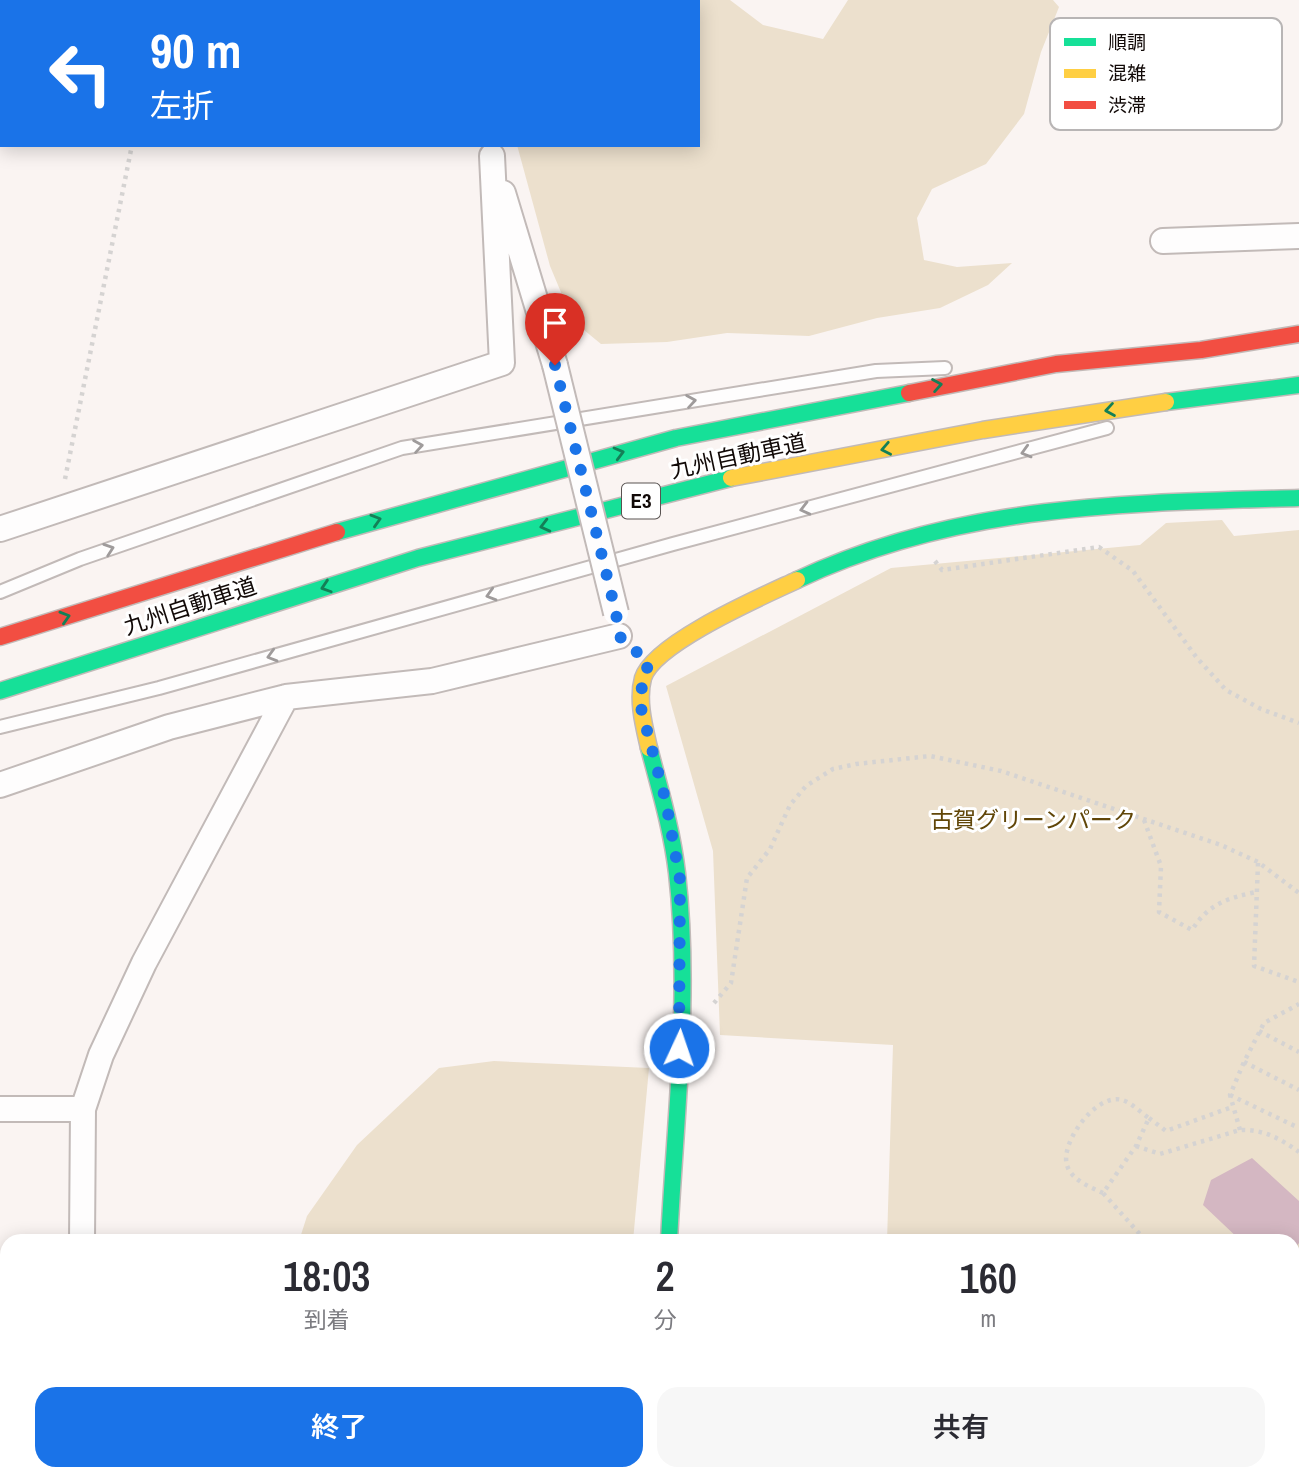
<!DOCTYPE html>
<html lang="ja">
<head>
<meta charset="utf-8">
<style>
	body { margin:0; font-family:"Archivo Narrow","Noto Sans JP",sans-serif; background:#f7f7f7; color:#2b2b33; height:100vh; display:flex; flex-direction:column; font-size:26px; white-space:nowrap }
	* { box-sizing:border-box; margin:0 }
	p { font-size:23px; color:#7c7c81 }
	.icon { flex:none; width:38px; height:38px; fill:none; stroke:currentColor; stroke-width:2; stroke-linecap:round; stroke-linejoin:round }
	.map { position:relative; flex:1; overflow:hidden }
	.side { position:absolute; left:0px; top:1234px; width:1300px; height:247px; display:flex; flex-direction:column; background:#fff; border-radius:21px 21px 0 0; box-shadow:0 4px 18px #0003 }
	.side>* { flex:none }
	.top-card { position:absolute; left:0px; top:0px; width:700px; height:147px; box-shadow:0 4px 18px #0003; background:#1a73e8; color:#fff; overflow:hidden }
	.pin { position:absolute; display:grid; place-items:center; width:60px; height:60px; color:#fff; margin:-72px -30px; border-radius:50% 50% 50% 0; rotate:-45deg; box-shadow:0 0 7px #0007 }
	.pin .icon { rotate:45deg }
	.me { position:absolute; width:77px; margin:-38px; rotate:3deg; stroke-linejoin:round; filter:drop-shadow(0 0 5px #0008) }
	.turn { display:flex; align-items:center; gap:24px; height:147px; padding:0 35px; font-size:32px }
	.turn .icon { width:91px; height:91px; stroke-width:2.5 }
	.turn b { display:block; font-size:49px; line-height:60px }
	.eta { display:flex; justify-content:space-evenly; align-items:center; height:119px; text-align:center }
	.eta b { font-size:42px; font-weight:600; line-height:49px }
	.primary-button { display:flex; gap:14px; margin-top:auto; padding:14px 35px }
	.primary-button a { flex:1; height:80px; border-radius:21px; background:#1a73e8; color:#fff; font-size:28px; font-weight:600; line-height:80px; text-align:center }
	.primary-button a+a { background:#f7f7f7; color:#2b2b33 }
	.map>svg:first-child { display:block }
</style>
</head>
<body>
<div class="map">
<svg width="1299" height="1480" viewBox="0 0 1299 1480">
	<rect width="100%" height="100%" fill="#faf4f2"/>
	<path fill="#ece0cd" d="M604 0H730L763 25 823 39 848 0H1053L1059 7 1041 52 1024 114 986 164 932 189 917 218 924 260 957 267 1012 263 988 285 940 308 877 318 809 336 727 333 667 342 601 344 573 321 550 266 517 145H698V2Z
		M1222 520 1234 536 1299 530V1480H1120L1119 1474H1293V1241H887L893 1045 720 1035 713 851 666 686 891 568 1140 545 1166 523Z
		M494 1061 649 1068 633 1241H299L307 1216 357 1145 439 1068Z
		M493 1474H611L610 1480H495Z"/>
	<path fill="#d4b7c2" d="M1252 1158 1299 1201V1243L1293 1250V1241H1241L1203 1205 1211 1180Z"/>
	<g fill="none" stroke-linecap="round" stroke-linejoin="round">
		<path stroke="#d4b7c2" stroke-width="9" d="M1293 1252 1299 1260"/>
	</g>
	<path fill="#e5d9d9" stroke="#bfb7b7" stroke-width="2" d="M916 1475 1069 1480H916Z"/>
	<g fill="none" stroke-linecap="round" stroke-linejoin="round">
		<g stroke="#c2bab8" stroke-width="16">
			<path id="lane" d="M0 592 80 559 402 448 876 371 945 368
				M0 727 159 688 673 544 1107 428"/>
		</g>
		<g stroke="#c2bab8" stroke-width="28">
			<path id="street" d="M439 0 440 2
				M503 193 555 365
				M1163 241 1299 236
				M0 529 502 363 492 156
				M0 785 169 727 286 697 432 681 619 636
				M0 1109H83
				M82 1241 83 1109 101 1055 144 963 286 697
				M74 1480 75 1474"/>
		</g>
		<g stroke="#c2bab8" stroke-width="19">
			<path id="fast" d="M1166 402 1299 385
				M337 532 676 438 909 393
				M797 580C958 504 1124 503 1299 498
				M0 691 418 558 731 478
				M649 748C660 790 672 830 677 873 691 995 675 1119 669 1241"/>
		</g>
		<g stroke="#c2bab8" stroke-width="19">
			<path id="slow" d="M731 478 983 430 1166 402
				M649 748C644 726 637 700 643 678 654 643 763 596 797 580
				M658 1474V1480"/>
		</g>
		<g stroke="#c2bab8" stroke-width="19">
			<path id="jam" d="M909 393 1056 364 1201 350 1299 334
				M0 637 337 532"/>
		</g>
		<path stroke="#d5d3d2" stroke-width="4.5" stroke-dasharray="3.5 5" stroke-linecap="butt" d="M161 2 162 0
			M65 479 132 145
			M935 561 942 570 1099 547 1133 571 1197 658 1226 690 1261 709 1299 723
			M1144 820 1161 866 1159 912 1192 930C1208 904 1228 898 1256 892
			M1258 863 1254 966 1299 982
			M714 1003 731 983 747 878 770 849 790 805 806 786 833 769 856 764 930 756 1001 771 1221 845 1258 862 1299 893
			M1259 1031 1299 1052
			M1244 1062 1299 1090
			M1230 1095 1299 1128
			M1149 1118 1166 1131 1232 1107
			M1240 1130 1230 1095 1244 1062 1264 1023 1299 1004
			M1136 1146 1160 1154 1240 1130C1263 1129 1281 1139 1299 1152
			M1103 1193C1090 1187 1074 1181 1068 1168 1057 1146 1096 1092 1122 1100 1131 1102 1141 1113 1149 1118L1136 1146 1103 1193 1146 1241
			M1293 1290 1299 1274
			M1293 1352 1299 1366"/>
		<use href="#lane" stroke="#fefdfd" stroke-width="12"/>
		<use href="#street" stroke="#fefdfd" stroke-width="24"/>
		<use href="#fast" stroke="#16e098" stroke-width="16"/>
		<use href="#slow" stroke="#ffcf43" stroke-width="16"/>
		<use href="#jam" stroke="#f24e42" stroke-width="16"/>
		<g stroke="#c2bab8" stroke-width="28" stroke-linecap="butt">
			<path id="street-bridge" d="M555 365 616 613"/>
		</g>
		<use href="#street-bridge" stroke="#fefdfd" stroke-width="24"/>
	</g>
	<defs><path id="oneway-chevron" d="M-2-3.5L2.5 0L-2 3.5" fill="none" stroke-width="1.6" stroke-linecap="round" stroke-linejoin="round" transform="scale(1.75)"/></defs>
	<g stroke="#147f57">
		<use href="#oneway-chevron" transform="translate(937 385) rotate(-10)"/>
		<use href="#oneway-chevron" transform="translate(1110 410) rotate(171)"/>
		<use href="#oneway-chevron" transform="translate(886 449) rotate(169)"/>
		<use href="#oneway-chevron" transform="translate(619 453) rotate(-15)"/>
		<use href="#oneway-chevron" transform="translate(376 520) rotate(-17)"/>
		<use href="#oneway-chevron" transform="translate(545 526) rotate(166)"/>
		<use href="#oneway-chevron" transform="translate(326 587) rotate(162)"/>
		<use href="#oneway-chevron" transform="translate(65 617) rotate(-17)"/>
	</g>
	<g stroke="#9f9b9b">
		<use href="#oneway-chevron" transform="translate(691 401) rotate(-9)"/>
		<use href="#oneway-chevron" transform="translate(418 446) rotate(-9)"/>
		<use href="#oneway-chevron" transform="translate(1026 452) rotate(164)"/>
		<use href="#oneway-chevron" transform="translate(805 509) rotate(166)"/>
		<use href="#oneway-chevron" transform="translate(109 549) rotate(-19)"/>
		<use href="#oneway-chevron" transform="translate(491 595) rotate(164)"/>
		<use href="#oneway-chevron" transform="translate(272 656) rotate(164)"/>
	</g>
	<g fill="none" stroke-linecap="round" stroke-linejoin="round">
		<path stroke="#1a73e8" stroke-width="12" stroke-dasharray="0 21.6" d="M555 365 616 613 619 636 649 663 642 681 641 708 666 802 680 880 679 1048"/>
	</g>
	<g text-anchor="middle" stroke-width="6" stroke-linejoin="round" paint-order="stroke">
		<rect fill="#fff" stroke="#585351" stroke-width="2" x="622" y="483.5" width="38" height="35" rx="5"/>
		<g font-size="21" font-weight="bold" fill="#110907">
			<text x="641" y="508">E3</text>
		</g>
		<g font-size="23" fill="#110907" stroke="#fff">
			<text transform="translate(738 456) rotate(-12)" y="8">九州自動車道</text>
			<text transform="translate(190 606) rotate(-18)" y="8">九州自動車道</text>
		</g>
		<g font-size="23" fill="#614608" stroke="#fff">
			<text x="1033" y="828">古賀グリーンパーク</text>
		</g>
	</g>
	<rect x="1050" y="18" width="232" height="112" rx="10" fill="#fff" stroke="#b8b5b5" stroke-width="2"/>
	<rect x="1064" y="38" width="32" height="8" fill="#16e098"/>
	<rect x="1064" y="69" width="32" height="9" fill="#ffcf43"/>
	<rect x="1064" y="101" width="32" height="8" fill="#f24e42"/>
	<g font-size="19" fill="#110907">
		<text x="1108" y="49">順調</text>
		<text x="1108" y="80">混雑</text>
		<text x="1108" y="112">渋滞</text>
	</g>
</svg>
<div class="pin" style="left:555px;top:365px;background:#d93025"><svg class="icon" aria-label="arrive" viewBox="0 0 24 24"><path d="M6 21V4h12l-3 4 3 4H6"/></svg></div>
<svg class="me" style="left:679px;top:1048px" viewBox="-20 -20 40 40"><circle r="17" fill="#1a73e8" stroke="#fff" stroke-width="3"/><path d="M0-11L8 9 0 5-8 9z" fill="#fff"/></svg>
<div class="top-card">
<div class="turn"><svg class="icon" aria-label="left" viewBox="0 0 24 24"><path d="M17 20v-9H6M10 6l-5 5 5 5"/></svg><div><b>90 m</b>左折</div></div>
</div>
<section class="side">
<div class="eta">
<div><b>18:03</b><p>到着</p></div>
<div><b>2</b><p>分</p></div>
<div><b>160</b><p>m</p></div>
</div>
<div class="primary-button"><a>終了</a><a>共有</a></div>
</section>
</div>
</body>
</html>
